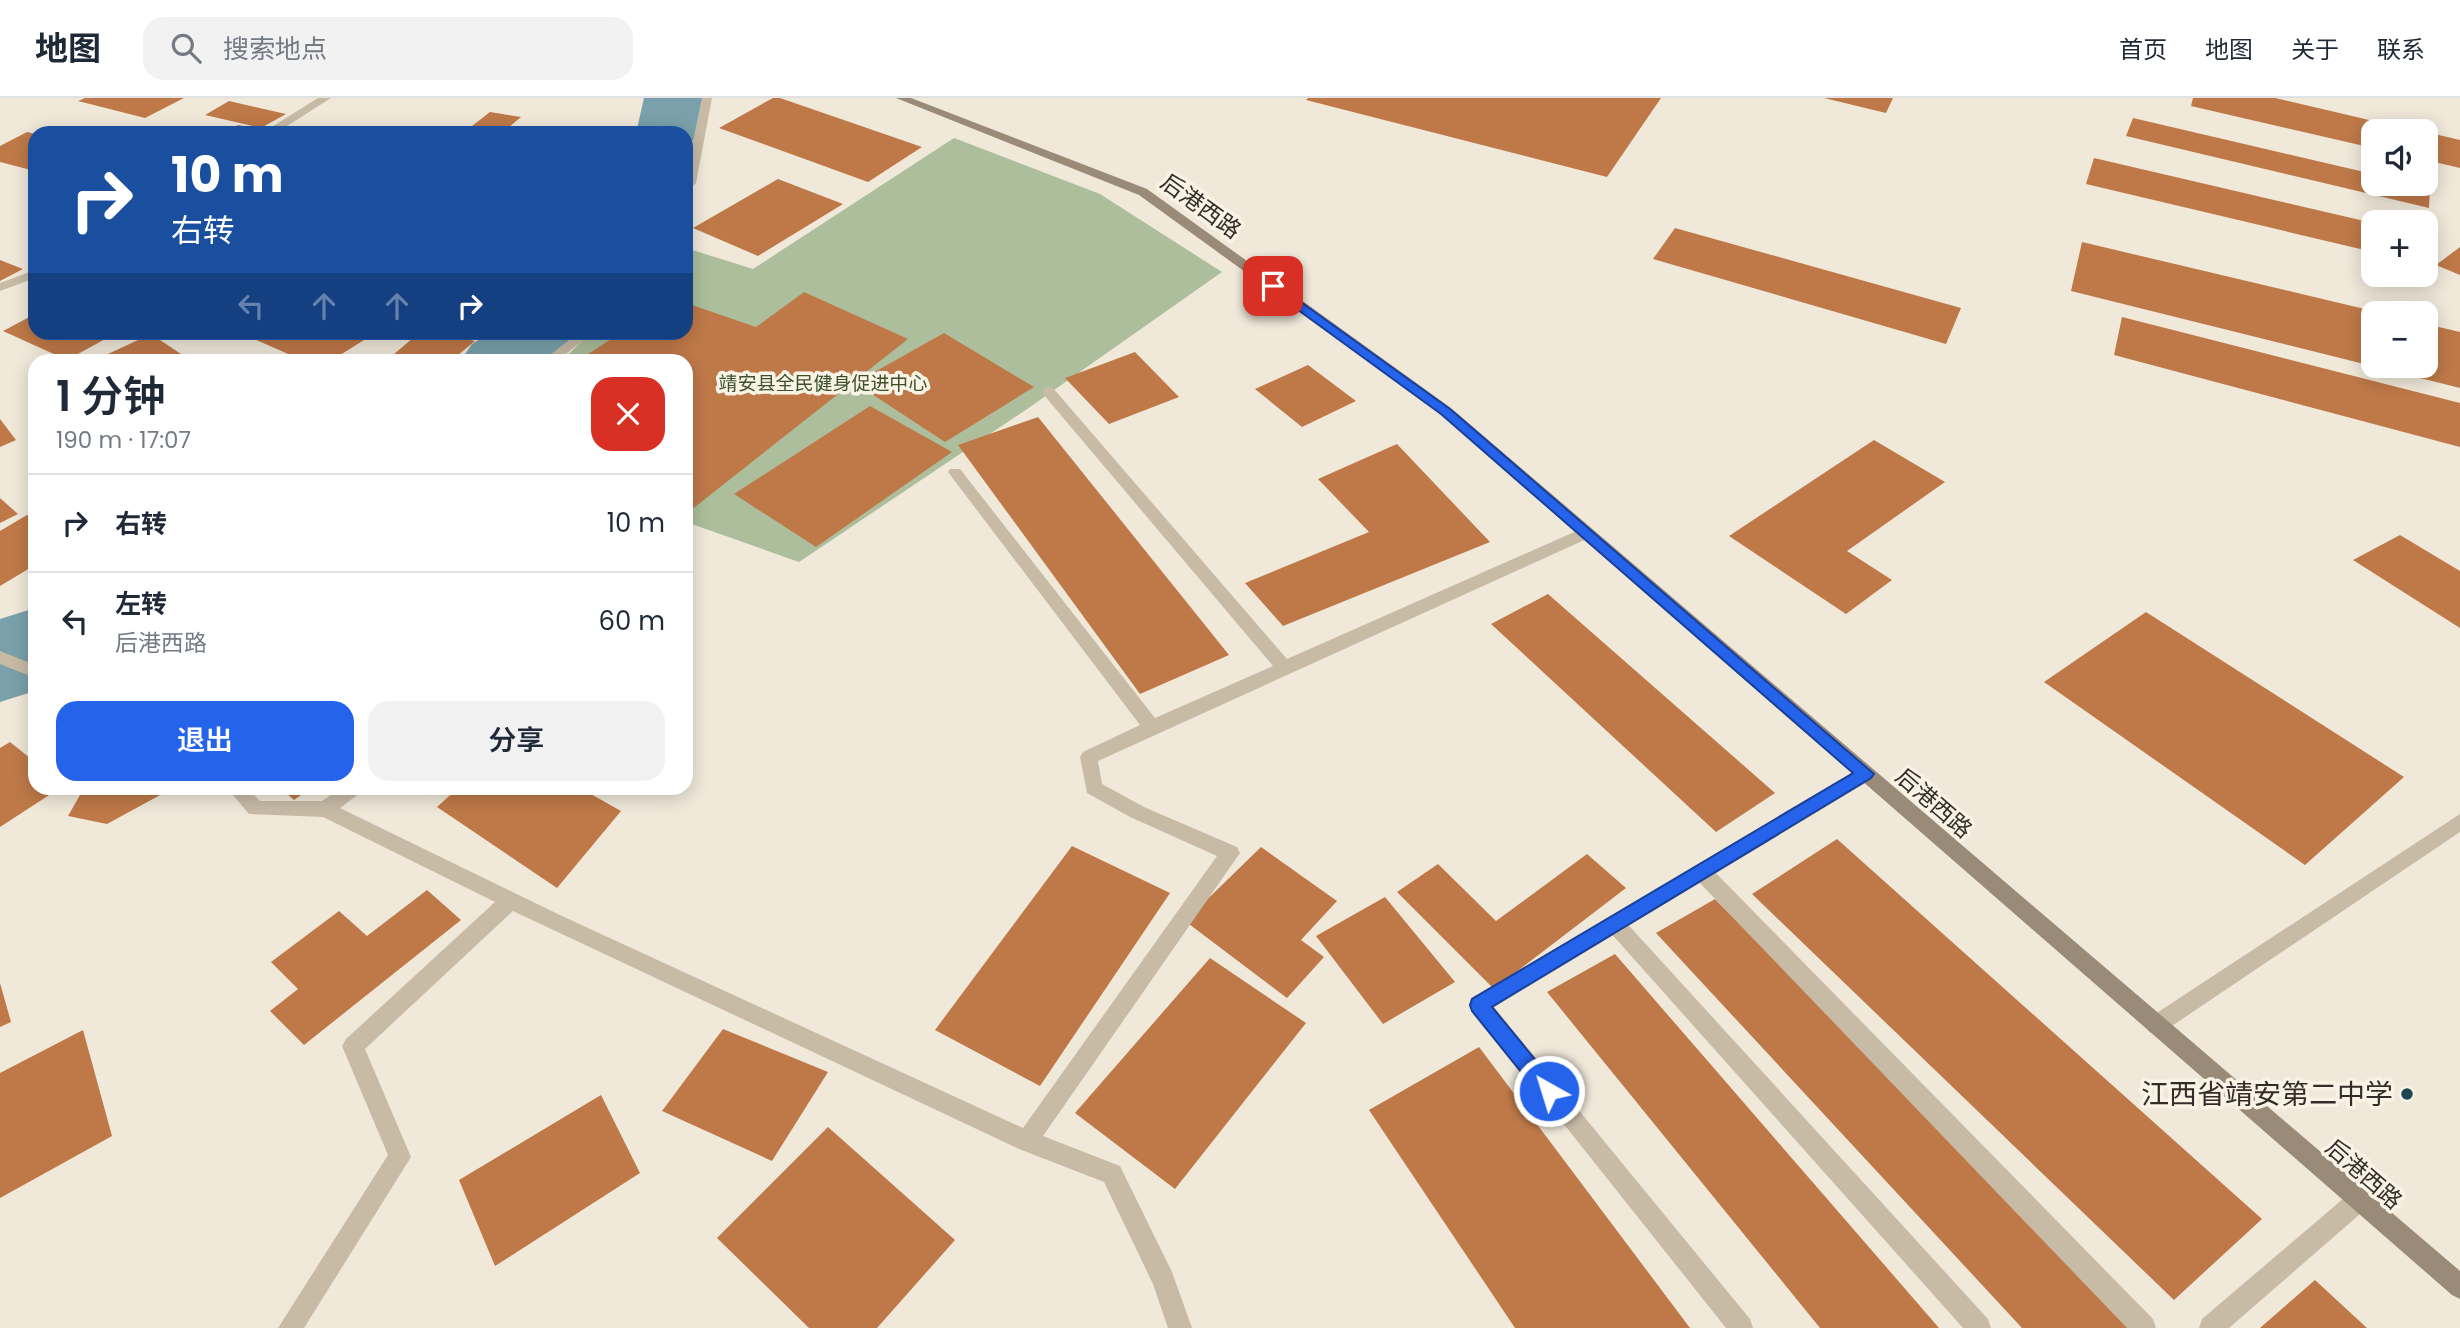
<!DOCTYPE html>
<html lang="zh">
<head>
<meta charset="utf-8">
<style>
	body { margin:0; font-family:Poppins,"Noto Sans SC",sans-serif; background:#f2f2f3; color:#1f2937; height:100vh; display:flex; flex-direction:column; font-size:26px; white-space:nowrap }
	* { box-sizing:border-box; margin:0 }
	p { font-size:23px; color:#747a83 }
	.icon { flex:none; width:38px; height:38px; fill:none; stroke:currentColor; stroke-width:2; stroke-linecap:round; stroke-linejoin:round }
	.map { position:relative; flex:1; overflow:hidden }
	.side { position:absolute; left:28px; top:256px; width:665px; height:441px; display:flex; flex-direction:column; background:#fff; border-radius:21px; box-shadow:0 4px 18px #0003 }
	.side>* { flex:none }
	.top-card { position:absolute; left:28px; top:28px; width:665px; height:214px; border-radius:21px; box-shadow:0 4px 18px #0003; background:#1a4fa0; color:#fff; overflow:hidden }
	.tools { position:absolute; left:2361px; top:21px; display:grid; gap:14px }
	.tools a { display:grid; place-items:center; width:77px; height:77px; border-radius:14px; background:#fff; box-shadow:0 4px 18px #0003; font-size:35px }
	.pin { position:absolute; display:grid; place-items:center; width:60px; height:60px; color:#fff; margin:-30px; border-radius:14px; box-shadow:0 4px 10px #0006 }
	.me { position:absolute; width:77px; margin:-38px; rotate:321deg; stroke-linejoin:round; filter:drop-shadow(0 0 5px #0008) }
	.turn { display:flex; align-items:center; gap:24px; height:147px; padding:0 28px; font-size:32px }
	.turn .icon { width:91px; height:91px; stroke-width:2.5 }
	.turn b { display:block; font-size:49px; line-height:60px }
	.lanes { display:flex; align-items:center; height:66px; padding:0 28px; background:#0003; justify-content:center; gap:35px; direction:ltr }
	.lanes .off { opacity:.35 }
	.round { display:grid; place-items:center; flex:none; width:74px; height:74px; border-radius:21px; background:#f2f2f3 }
	.head { display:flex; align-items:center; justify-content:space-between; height:119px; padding:0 28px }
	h1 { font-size:42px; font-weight:600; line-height:52px }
	.button { display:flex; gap:14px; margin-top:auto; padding:14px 28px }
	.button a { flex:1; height:80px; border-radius:21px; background:#2563eb; color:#fff; font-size:28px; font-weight:600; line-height:80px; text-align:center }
	.button a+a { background:#f2f2f3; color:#1f2937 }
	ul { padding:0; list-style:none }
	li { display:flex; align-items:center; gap:21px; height:98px; padding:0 28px; border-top:2px solid #e0e1e3 }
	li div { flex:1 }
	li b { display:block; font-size:26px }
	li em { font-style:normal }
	header { display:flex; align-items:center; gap:42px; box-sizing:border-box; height:98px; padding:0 35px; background:#fff; border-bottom:2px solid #e0e1e3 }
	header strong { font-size:33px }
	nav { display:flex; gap:38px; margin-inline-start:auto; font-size:24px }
	.search { width:490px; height:63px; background:#f2f2f3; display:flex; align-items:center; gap:18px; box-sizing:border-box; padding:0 24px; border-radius:21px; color:#747a83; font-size:26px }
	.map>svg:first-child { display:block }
</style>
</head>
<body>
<header>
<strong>地图</strong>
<div class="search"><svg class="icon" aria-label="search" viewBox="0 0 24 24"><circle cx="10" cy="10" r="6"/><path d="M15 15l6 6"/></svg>搜索地点</div>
<nav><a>首页</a><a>地图</a><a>关于</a><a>联系</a></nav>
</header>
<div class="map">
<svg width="2460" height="1230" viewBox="0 0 2460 1230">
	<rect width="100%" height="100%" fill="#f0e9da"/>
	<path fill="#acbe9b" d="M954 40 1100 96 1222 174 1030 309 799 464 686 424V262H563L590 235 686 234V150L753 171Z"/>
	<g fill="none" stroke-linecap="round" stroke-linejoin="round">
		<path fill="#7aa1ab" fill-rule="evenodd" d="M644 0H704L698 35 689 48 686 49V35H636Z
			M491 234H582L571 250 551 262H461L472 246Z
			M35 510V593L0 604V521Z"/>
	</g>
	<path fill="#bf7948" d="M85 0H184L145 20 78 3Z
		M773 0H780L922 49 868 84 719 30Z
		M1308 0H1661L1607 79 1306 2Z
		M1824 0H1893L1886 15Z
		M2193 0H2275L2416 33H2373V50L2191 8Z
		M229 3 286 16 261 30 205 17Z
		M490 14 521 19 502 35H463Z
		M2133 20 2373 76V86H2415L2430 89 2429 110 2126 38Z
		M238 27 265 32 260 35H225Z
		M27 34 35 36V73L0 64V48Z
		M2426 34 2460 42V70L2426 62Z
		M2094 60 2373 125V154L2086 86Z
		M778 81 843 106 758 158 693 130Z
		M1675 130 1961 210 1946 246 1653 161Z
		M2082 144 2373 213V268H2426V226L2460 234V290L2071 193Z
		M2460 149V177L2436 167Z
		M0 162 23 171 0 183Z
		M804 194 908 241 686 416V262H579L622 234H686V205L756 229Z
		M35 216V234H118L67 262 3 233Z
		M2122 219 2460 305V349L2114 257Z
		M238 234H377L332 262H302Z
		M420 234H434L475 243 452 262H387Z
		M944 235 1034 289 945 344 855 285Z
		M151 236 187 260 181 262H95Z
		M1135 254 1179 299 1109 326 1065 280Z
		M1308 267 1356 303 1302 329 1255 291Z
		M870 308 952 354 816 449 734 396Z
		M1038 319 1229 557 1140 596 958 347Z
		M0 321 16 342 0 349Z
		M1874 342 1945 384 1847 453 1892 482 1846 516 1729 438Z
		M1397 346 1490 444 1283 528 1245 485 1369 434 1318 381Z
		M0 400 18 416 0 425Z
		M27 417 35 421V467L0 488V433Z
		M2400 437 2460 473V530L2353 462Z
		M1548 496 1775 695 1716 734 1491 526Z
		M2146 514 2404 679 2305 767 2044 584Z
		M10 644 35 664V690H60L0 729V650Z
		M84 690H173L107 726 68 718Z
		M280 690H311L294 702Z
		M458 690H580L621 713 557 790 437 709Z
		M1837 741 2262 1121 2174 1202 1752 796Z
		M1072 748 1170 795 1040 988 935 932Z
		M1261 749 1337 803 1301 842 1324 859 1287 900 1185 823Z
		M1587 756 1626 790 1494 891 1397 794 1438 766 1496 823Z
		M427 792 461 822 304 947 270 913 298 891 271 864 339 813 367 838Z
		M1385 799 1455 884 1383 926 1316 838Z
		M1715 801 2135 1230H2022L1656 835Z
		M1615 856 1939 1230H1820L1547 894Z
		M1210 860 1306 925 1175 1091 1075 1015Z
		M0 885 11 924 0 929Z
		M723 931 828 974 772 1063 662 1013Z
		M83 932 112 1038 0 1100V975Z
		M1479 949 1690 1230H1515L1369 1012Z
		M601 997 640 1075 495 1168 459 1082Z
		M828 1029 955 1142 877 1230H809L717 1140Z
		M2315 1182 2367 1230H2260Z"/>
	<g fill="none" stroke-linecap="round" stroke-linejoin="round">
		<path fill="#c7bba6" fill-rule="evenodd" d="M318 0H331L276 35H262Z
			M35 172V180L0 193V185Z
			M1702 766 1709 768 2153 1221 2156 1230H2127L1695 780 1692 774 1695 768Z
			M1615 817 1622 820 1988 1221 1991 1230H1963L1608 832 1605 826 1608 820Z"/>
		<path fill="#c7bba6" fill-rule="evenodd" d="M702 0H712L696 85 686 94V76Z
			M579 234H594L558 262H544Z
			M1048 289 1053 290 1287 561 1581 431 1586 430 1594 435 1591 439 1098 663 1102 686 1144 709 1237 749 1240 755 1043 1038 1120 1068 1172 1174 1192 1230H1168L1153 1186 1104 1084 1019 1051 513 813 365 951 411 1059 304 1230H278L388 1057 342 948 346 941 495 804 323 719 249 716 227 690H247L260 703H322L341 690H363L360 695 340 710 562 818 1023 1030 1217 758 1130 719 1087 695 1080 659 1083 654 1140 627 948 374 950 371H960L1155 620 1273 568 1043 296V290Z
			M0 553 35 567V580L0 566Z
			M1866 669 1872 671 1875 676 1872 681 1494 909 1750 1221 1753 1230H1726L1469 907 1472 900Z
			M2460 716V734L2163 934 2156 937 2149 934 2146 927 2149 920Z
			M2359 1091 2367 1094 2370 1102 2367 1110 2229 1230H2199L2202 1221 2351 1094Z"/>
		<path fill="#9a8a78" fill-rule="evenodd" d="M896 0H911L1147 91 1451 310 2460 1173V1201L2452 1197 1441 316 1139 97Z"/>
	</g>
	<path fill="#2563eb" stroke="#184099" stroke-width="2" d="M1273 184 1450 311 1874 676 1871 680 1492 909 1556 987 1559 993 1556 1000 1549 1003 1542 1000 1472 913 1470 907 1472 901 1853 675 1441 316 1268 190 1267 188Z"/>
	<circle fill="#1f4652" stroke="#f8f3e5" stroke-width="2.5" cx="2407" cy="996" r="7"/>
	<g text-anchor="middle" stroke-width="7" stroke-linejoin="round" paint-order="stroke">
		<g font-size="19" fill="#3d502c" stroke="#f8f3e5">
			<text x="823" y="292">靖安县全民健身促进中心</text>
		</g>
		<g font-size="23" fill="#342d27" stroke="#f8f3e5">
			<text transform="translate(1201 108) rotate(36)" y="8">后港西路</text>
			<text transform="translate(1934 705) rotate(41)" y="8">后港西路</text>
			<text transform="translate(2364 1076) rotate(41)" y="8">后港西路</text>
		</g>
		<g font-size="28" fill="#342d27" stroke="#f8f3e5" text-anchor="end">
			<text x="2393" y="1006">江西省靖安第二中学</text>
		</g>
	</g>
</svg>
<div class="tools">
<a><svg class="icon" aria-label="sound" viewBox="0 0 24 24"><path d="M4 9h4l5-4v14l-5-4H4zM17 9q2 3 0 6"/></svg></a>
<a>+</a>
<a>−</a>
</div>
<div class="pin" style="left:1273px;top:188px;background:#d93025"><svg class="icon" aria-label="arrive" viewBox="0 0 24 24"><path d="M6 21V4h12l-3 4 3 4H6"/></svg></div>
<svg class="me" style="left:1549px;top:993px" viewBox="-20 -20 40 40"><circle r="17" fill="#2563eb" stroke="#fff" stroke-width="3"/><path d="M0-11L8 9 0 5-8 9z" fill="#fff"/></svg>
<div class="top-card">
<div class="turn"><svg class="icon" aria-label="right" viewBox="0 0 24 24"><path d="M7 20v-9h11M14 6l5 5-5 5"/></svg><div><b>10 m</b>右转</div></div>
<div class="lanes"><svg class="icon off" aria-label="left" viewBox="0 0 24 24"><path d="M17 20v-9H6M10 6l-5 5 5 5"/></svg><svg class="icon off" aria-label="ahead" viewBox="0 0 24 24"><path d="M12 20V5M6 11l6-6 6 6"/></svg><svg class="icon off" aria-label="ahead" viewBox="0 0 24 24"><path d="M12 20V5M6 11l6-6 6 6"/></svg><svg class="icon" aria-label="right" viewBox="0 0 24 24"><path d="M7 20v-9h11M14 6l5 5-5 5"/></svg></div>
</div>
<section class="side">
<div class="head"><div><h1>1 分钟</h1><p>190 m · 17:07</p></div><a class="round" style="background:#d93025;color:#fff"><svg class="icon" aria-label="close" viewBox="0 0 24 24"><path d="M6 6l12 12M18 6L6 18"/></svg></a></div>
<ul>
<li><svg class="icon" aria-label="right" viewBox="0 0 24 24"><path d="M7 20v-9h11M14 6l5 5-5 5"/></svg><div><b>右转</b></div><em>10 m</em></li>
<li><svg class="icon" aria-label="left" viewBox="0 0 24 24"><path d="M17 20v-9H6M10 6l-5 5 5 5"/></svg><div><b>左转</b><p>后港西路</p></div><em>60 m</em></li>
</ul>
<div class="button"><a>退出</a><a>分享</a></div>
</section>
</div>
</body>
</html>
